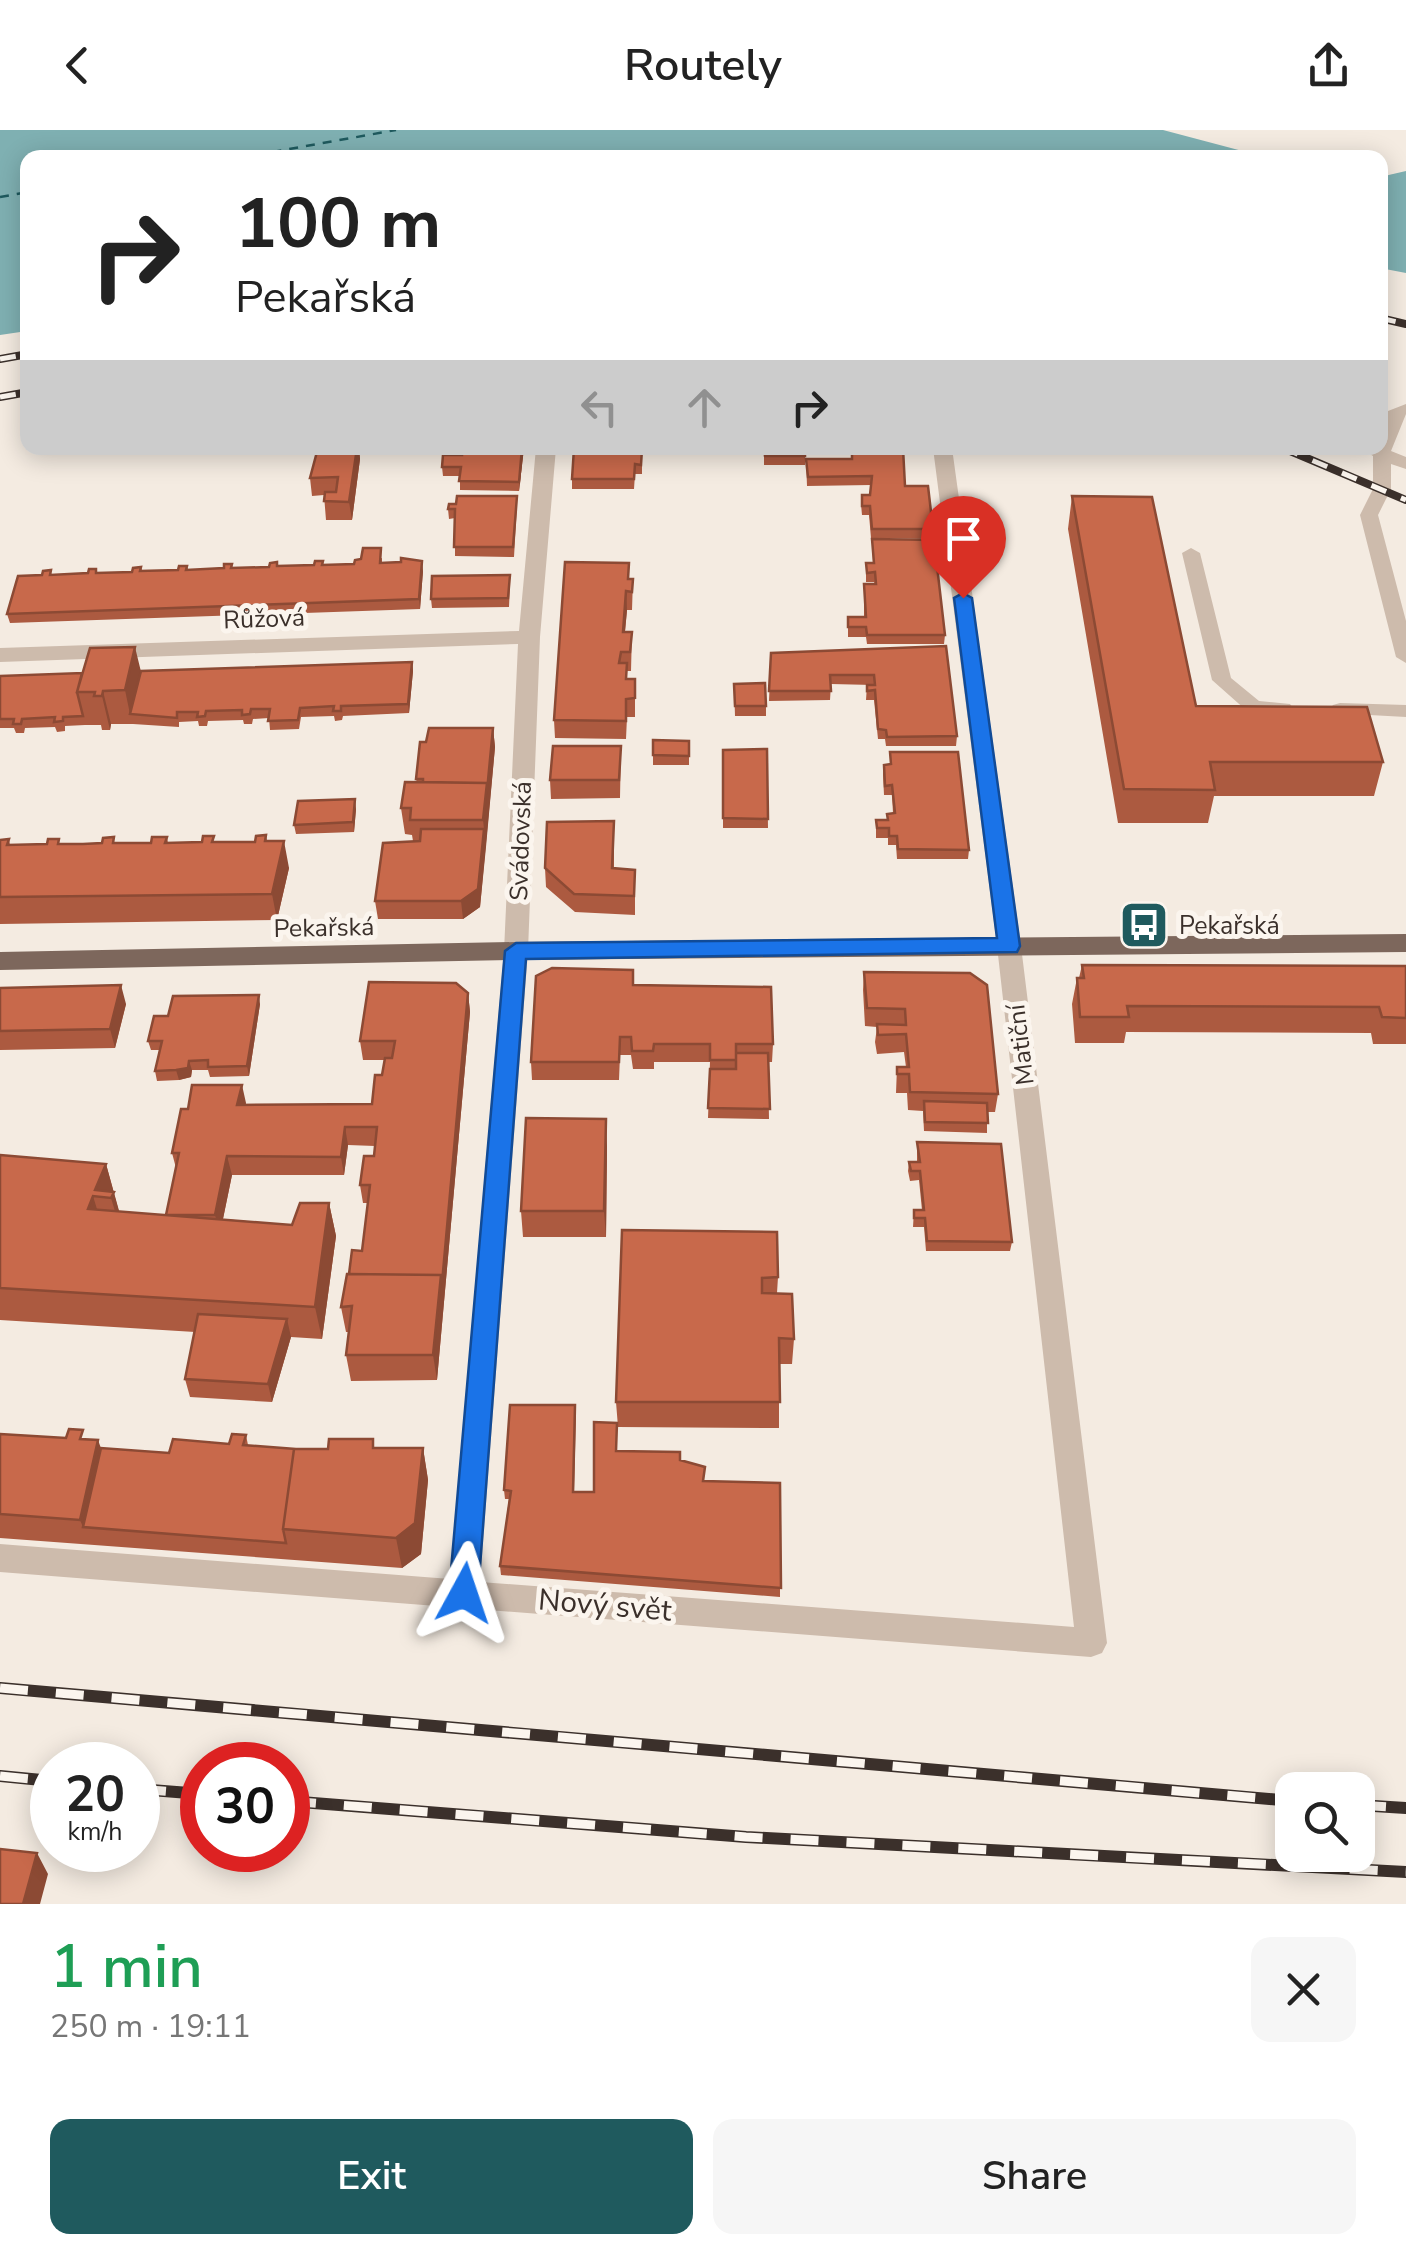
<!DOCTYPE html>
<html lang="en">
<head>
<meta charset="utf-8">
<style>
	body { margin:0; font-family:"Nunito Sans",sans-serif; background:#f6f6f6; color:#222; height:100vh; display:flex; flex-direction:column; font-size:38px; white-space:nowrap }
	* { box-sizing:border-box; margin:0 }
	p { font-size:32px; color:#767676 }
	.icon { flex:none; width:55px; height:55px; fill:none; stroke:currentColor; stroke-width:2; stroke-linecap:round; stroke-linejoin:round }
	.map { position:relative; height:1774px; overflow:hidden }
	.drawer { display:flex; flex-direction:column; background:#fff; flex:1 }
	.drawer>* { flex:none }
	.top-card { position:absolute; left:20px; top:20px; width:1368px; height:305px; border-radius:20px; box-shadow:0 5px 25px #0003; background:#fff; color:#222; overflow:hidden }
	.tools { position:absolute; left:1275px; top:1642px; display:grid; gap:20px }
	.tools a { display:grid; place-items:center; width:100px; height:100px; border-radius:20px; background:#fff; box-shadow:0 5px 25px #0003; font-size:50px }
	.speed { position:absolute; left:30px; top:1612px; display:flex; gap:20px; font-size:50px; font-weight:700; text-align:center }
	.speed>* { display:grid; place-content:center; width:130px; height:130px; border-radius:50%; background:#fff; box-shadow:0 5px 25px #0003; line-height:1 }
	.speed small { font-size:25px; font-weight:400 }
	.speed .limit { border:15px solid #d22; background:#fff; color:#111 }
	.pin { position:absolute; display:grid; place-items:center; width:85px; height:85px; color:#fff; margin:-102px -42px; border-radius:50% 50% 50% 0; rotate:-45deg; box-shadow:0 0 10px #0007 }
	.pin .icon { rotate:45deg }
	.me { position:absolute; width:110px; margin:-55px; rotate:5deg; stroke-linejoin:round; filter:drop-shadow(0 0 8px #0008) }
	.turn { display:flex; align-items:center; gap:35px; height:210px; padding:0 50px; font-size:45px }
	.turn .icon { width:130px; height:130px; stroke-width:2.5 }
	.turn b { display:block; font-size:70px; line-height:85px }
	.lanes { display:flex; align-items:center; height:95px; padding:0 50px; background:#0003; justify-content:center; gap:50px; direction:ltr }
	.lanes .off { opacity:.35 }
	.round { display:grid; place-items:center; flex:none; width:105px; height:105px; border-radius:20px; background:#f6f6f6 }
	.headline { display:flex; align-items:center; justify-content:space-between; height:170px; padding:0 50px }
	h1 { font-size:60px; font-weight:600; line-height:75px; color:#1e9e55 }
	.button { display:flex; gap:20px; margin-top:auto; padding:20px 50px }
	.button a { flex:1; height:115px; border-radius:20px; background:#1f5a5e; color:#fff; font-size:40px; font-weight:600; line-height:115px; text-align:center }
	.button a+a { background:#f6f6f6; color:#222 }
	header { display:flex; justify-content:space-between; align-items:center; height:130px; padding:0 50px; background:#fff; font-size:45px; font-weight:600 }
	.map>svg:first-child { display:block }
</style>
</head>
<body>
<header><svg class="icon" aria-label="back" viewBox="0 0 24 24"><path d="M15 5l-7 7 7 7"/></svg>Routely<svg class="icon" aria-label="share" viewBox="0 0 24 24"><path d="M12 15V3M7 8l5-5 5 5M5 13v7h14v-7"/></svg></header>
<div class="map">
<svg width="1406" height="1774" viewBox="0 0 1406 1774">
	<rect width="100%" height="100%" fill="#f4ebe1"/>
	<path fill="#7fb0b2" d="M0 0H1163L1265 27 28 28 27 201 0 205Z
		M1406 41V143L1380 138V47Z"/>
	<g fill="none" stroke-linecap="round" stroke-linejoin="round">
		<path stroke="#1f5a5e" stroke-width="2.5" stroke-dasharray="9 8" stroke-linecap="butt" d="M239 28 396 0
			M0 67 28 62"/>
		<path fill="#cdbbac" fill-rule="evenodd" d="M1406 274V284L1391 321 1406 327V339L1391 334V359L1378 385 1406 491V533L1396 527 1360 385 1373 359V326L1361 318H1380V304L1388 281Z
			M1191 418 1200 423 1231 548 1259 571 1290 574 1293 578 1290 582 1247 581 1212 550 1182 423Z
			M1340 573 1406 575V587L1333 583 1330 579 1333 575Z"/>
		<path fill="#cdbbac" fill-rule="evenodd" d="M536 318H556L540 507 528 821 480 1452 1074 1497 997 816 933 318H952L1021 816 1107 1513 1102 1523 1091 1527 0 1442V1414L450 1449 504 821 518 514 0 532V518L519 501Z"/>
		<path fill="#7d675c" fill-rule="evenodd" d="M1406 804V822L516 830 0 840V822L516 812Z"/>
		<g stroke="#3b302b" stroke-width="8">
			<path id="rail-far1" d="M1380 188 1406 194
				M0 229 28 224
				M0 267 28 262
				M1283 318 1406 370"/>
		</g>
		<g stroke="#3b302b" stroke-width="12">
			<path id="rail" d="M0 1558 1292 1671
				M0 1646 52 1651
				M138 1659 202 1664
				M288 1671 746 1707 1406 1742
				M1358 1675 1406 1678"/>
		</g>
		<use href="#rail-far1" stroke="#fbf5ee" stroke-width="5" stroke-dasharray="16" stroke-linecap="butt"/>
		<use href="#rail" stroke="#fbf5ee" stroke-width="9" stroke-dasharray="28" stroke-linecap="butt"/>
	</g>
	<path fill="#ac5a40" d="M318 318H359L360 329 352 390H326L324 365 312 366 310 348Z
		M524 318 519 361 460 360V346H443L442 337 462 325Z
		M764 318H805V335H764Z
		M844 318H903L905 356 933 399 932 409 871 408 869 385H862L861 374 862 365H870L871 355 807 356 806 329H851V319Z
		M642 328V344H635L634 359H572V349Z
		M1072 366 1196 576 1383 632 1374 666H1214L1208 693H1118L1068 399Z
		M456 374 517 375 514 427 455 426V388L449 389 448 379Z
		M872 409 945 505 944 514H867L866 507H848V487H864V454H875L874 452H866V433H873Z
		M382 428V433L423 441 420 479 10 493 7 484 52 445 132 442 141 437 142 441 178 440 187 436 188 440 269 437 277 432 278 436 354 434Z
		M633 449 632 480H627L625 502H632L631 541H627V549H635V587H627L626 609 555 608 554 590Z
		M510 454 509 477 432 478 431 469Z
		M946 516 957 606 956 616H886L885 609H878L874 570H866L867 555H873L831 554 830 570 769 571 771 523Z
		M412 532 413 541 409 583 343 586 342 590 335 591 334 586 301 587 299 599 270 600 269 588 253 589 252 594H244L243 590 208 591 207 596H199L198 591 179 592V597L133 594H111L110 600H102L101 595H85L65 596V601L57 602 55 597 25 598 24 603H16L14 598H0V546Z
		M734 554 766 576V586H735Z
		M493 598 495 617 480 777 463 789H378L375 771 413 711 412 705 405 704 401 678 416 652 426 612Z
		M653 610 689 611V635H653Z
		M621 616 620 668 551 669 550 650Z
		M767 619 768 698H723V620Z
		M890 622 969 720 968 729H897L896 715H888V708H876V690H887L893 683 892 665H884L883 644 884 635 890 634Z
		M356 679 354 702 296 704 294 695Z
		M614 691V738L635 740V785L575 782 546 757 545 738Z
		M266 705 267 711 289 738 277 790 0 794V710L9 709 10 715 151 713 167 707 168 713 255 712Z
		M1082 835 1406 836V914H1373L1371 903 1126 902 1124 913H1075L1072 874 1077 848H1079Z
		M864 842 998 964 995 982H987V1003L924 1001 923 981 908 980 907 963H896L897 937H906L904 922 877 924 875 912 877 897 865 896 863 860Z
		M633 855 773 914 772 932H768L769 989 708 988 710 932H654V939H633L631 925H620L619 950H532L531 932Z
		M0 858 126 874 115 918 0 920Z
		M468 863 470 882 437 1250 351 1251 346 1225 349 1202H346L341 1177 349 1144 362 1121 368 1073H363L360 1055 374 1026 375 1016 348 1015 344 1045H232L223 1089 292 1095 329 1073 336 1106 322 1209 291 1207 272 1272 190 1267 185 1249 195 1202 0 1190V1025L106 1034 119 1082 166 1085 176 1038 172 1023 246 973 245 975 372 974 382 945 384 930H363L360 911Z
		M260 874 249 946 210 947 208 940H192L191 947 179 950 157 951 155 941 160 920H151L148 911 168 886Z
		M917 1012 1012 1112 1010 1121H926L924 1097H913L914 1080H922L919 1050 910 1051 908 1041 909 1032H917Z
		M607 1016 606 1107H523L521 1081Z
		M622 1100 778 1147 777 1163 794 1209 792 1234H779V1298L618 1297 616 1272Z
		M576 1284 574 1362H594L617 1293V1321L680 1330 704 1351 780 1353V1467L501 1445 500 1436 509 1369H505L504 1360Z
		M0 1304 87 1310 101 1318 169 1323 229 1314 246 1305 248 1315 295 1319 423 1318 428 1350 421 1424 402 1438 0 1408Z"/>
	<path fill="#8c4a34" d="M357 318H359L360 329 352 390 349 372Z
		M522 318H524L519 361V352Z
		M422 431 423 441 420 479 419 469Z
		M626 461 627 480 623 521V502Z
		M135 517 143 550 130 584 125 560Z
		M412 532 413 541 409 583 408 574Z
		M103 561 111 594 110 600 102 566Z
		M493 598 495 617 486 717 483 690Z
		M355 669 356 679 354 702 353 692Z
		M484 699 486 717 480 777 463 789 461 771Z
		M284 711 289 738 277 790 272 764Z
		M121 855 126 874 115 918 110 899Z
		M468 863 470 882 437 1250 433 1225Z
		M259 865 260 874 249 946 247 936Z
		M189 931 192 940 191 947 179 950 176 940Z
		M242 955 246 973 242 994 237 975Z
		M606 989 607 1016 606 1107 604 1081Z
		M345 997 348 1015 344 1045 341 1027Z
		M227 1026 232 1045 220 1103 215 1085Z
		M106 1034 123 1095 121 1101 111 1068 95 1060Z
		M93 1066 103 1099 88 1079Z
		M329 1073 336 1106 322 1209 315 1177Z
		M287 1189 291 1207 272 1272 268 1254Z
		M98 1310 107 1335 83 1397 80 1390Z
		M423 1318 428 1350 421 1424 402 1438 396 1408Z
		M37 1723 48 1744 40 1774H23Z"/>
	<path fill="#c8694b" stroke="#8c4a34" stroke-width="2.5" d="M318 318H357L349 372 324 371 325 362H336L338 347 310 348Z
		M462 318H522L519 352 459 351 461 337H442L443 325H462Z
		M574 318 642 319 641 335 635 334 634 349H572Z
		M764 318H805V326H765Z
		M852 318H903L905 356H928L933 399H872L870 376H862V365H870L872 346 808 347 806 329H852Z
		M457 366H517L513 417H454L455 379H448L449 374H456Z
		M1072 366 1152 367 1196 576 1367 577 1383 632H1210L1215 660 1124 659Z
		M872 409 934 410 945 505H867L866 497H848V487H866L864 454H876L875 442 867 443 866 433H874Z
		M363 418H381L380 433 401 432V428L422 431 419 469 7 484 18 446 42 445 43 441 51 440 50 445 88 443 89 439H96V443L132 442 133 438 141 437 140 441 178 440 179 436H187L186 440 224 438V434H232L231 438 269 437 270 433 277 432V436L314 435 315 431H323L322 435 354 434 355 430 361 429Z
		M565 432 629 433 628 449H633L632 462 626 461 623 502H632L630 522H621L619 533H627L626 549H635V568L626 569V591L554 590Z
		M510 445 508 468 431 469 432 446Z
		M946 516 957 606 887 607 886 600 878 599 875 560 867 561V555H875L874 545H830L831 561H769L771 523Z
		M135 517 125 560 103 561 102 566H94L95 562H77L90 518Z
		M412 532 408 574 341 576V581H333L334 576 300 578 298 590 268 591 270 579H251L250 584 242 585V580L206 581 205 586 197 587 198 582H177V588L130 584 141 541Z
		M82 543 77 562 83 586 63 587V591L54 592 55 587 22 589 21 594H13L14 589H0V546Z
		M765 553 766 576H735L734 554Z
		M429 598H493L487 661V653L423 652V649H416L420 612H426Z
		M653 610 689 611V626L653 625Z
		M553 616H621L619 650H550Z
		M767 619 768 689 723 688V620Z
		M890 622H958L969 720 898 719 897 706H889V698H877L876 690H888L887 684 895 683 892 655 885 656 884 635 891 634Z
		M405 652 487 653 483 690H410L411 678H401Z
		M355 669 353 692 294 695 298 671Z
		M614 691 612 738 635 740 634 766 574 764 545 738 547 692Z
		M421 699H484L478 759 461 771H375L383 713 420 711Z
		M266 705 265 711H284L272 764 0 767V710L9 709 7 715 47 714 48 709H59L58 714H83L102 713 103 708 114 707 113 713H151L152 707H167L165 713 202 712 203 706H214L212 712H255L256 706Z
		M1082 835 1406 836V888L1382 887 1379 877 1127 876 1129 887H1080L1077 848H1084Z
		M552 838 633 840V855L771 857 773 914H736V930H710V914H654L653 921H632L631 907H620L619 932H531L536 846Z
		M864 842 970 843 987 855 998 964 910 962 909 944H897V937H909L906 904 878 905 877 894 906 895 905 879 867 878Z
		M369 852 456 853 468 863 442 1153 441 1145 349 1144 352 1120 362 1121 370 1055H360L364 1026H374L377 997H345L341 1027 227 1026 215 1085H166L179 1023H172L181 979H188L192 955H242L237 975 372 974 375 945H382L385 928H392L395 911H360Z
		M121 855 110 899 0 901V858Z
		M259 865 247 936 208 937V930L189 931 188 938 176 940 155 941 162 911H148L154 886H168L173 866Z
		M736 923H768L770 979 708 978 710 939H736Z
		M924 971 987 973 988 993 925 992Z
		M526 988 606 989 604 1081H521Z
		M917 1012 1001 1014 1012 1112 927 1111 925 1088H914V1080H924L920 1041H911L909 1032H920Z
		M0 1025 106 1034 95 1060 114 1062 111 1068 93 1066 88 1079 292 1095 300 1073H329L315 1177 0 1158Z
		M622 1100 777 1102 778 1147 762 1148V1163L792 1164 794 1209 779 1208 780 1272H616Z
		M347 1144 441 1145 433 1225H346L352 1176 341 1177Z
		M198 1184 287 1189 268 1254 185 1249Z
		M510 1275H575L573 1362H594V1292L617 1293 616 1321 680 1322V1330L705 1337 703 1351 780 1353 781 1458 500 1436 511 1361 504 1360Z
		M69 1299 83 1300 80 1309 98 1310 80 1390 0 1384V1304L66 1308Z
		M232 1304 246 1305 243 1315 296 1319H294L283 1399 286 1413 83 1397 101 1318 169 1323 173 1309 229 1314Z
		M329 1309H373V1318H423L415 1393 396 1408 283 1399 294 1319H328Z
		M0 1719 37 1723 23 1774H0Z"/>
	<path fill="#1a73e8" stroke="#114b97" stroke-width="2.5" d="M963 463 972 468 1020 816 1017 822 526 829 478 1463 473 1472 464 1476 454 1472 449 1463 505 821 516 813 997 808 954 468Z"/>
	<defs>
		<g id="bus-square" transform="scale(2.5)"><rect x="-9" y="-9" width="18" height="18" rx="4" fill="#1f5a5e" stroke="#fbf5ee"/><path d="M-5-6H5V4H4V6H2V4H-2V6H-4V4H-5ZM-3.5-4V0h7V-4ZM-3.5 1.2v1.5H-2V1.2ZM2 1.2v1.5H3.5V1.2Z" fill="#fff"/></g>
	</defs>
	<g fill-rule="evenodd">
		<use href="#bus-square" x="1144" y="795"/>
	</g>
	<g text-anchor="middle" stroke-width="10" stroke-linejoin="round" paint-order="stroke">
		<g font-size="25" fill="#3b302b" stroke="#fbf5ee">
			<text transform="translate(264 488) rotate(-2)" y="9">Růžová</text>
			<text transform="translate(520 711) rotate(-88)" y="9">Svádovská</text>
			<text transform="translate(324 797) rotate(-1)" y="9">Pekařská</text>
			<text transform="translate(1020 915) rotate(-97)" y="9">Matiční</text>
		</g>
		<g font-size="25" fill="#3b302b" stroke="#fbf5ee" text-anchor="start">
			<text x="1179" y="804">Pekařská</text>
		</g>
		<g font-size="30" fill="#3b302b" stroke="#fbf5ee">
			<text transform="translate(605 1475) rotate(5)" y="10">Nový svět</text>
		</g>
	</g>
</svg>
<div class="tools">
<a><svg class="icon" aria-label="search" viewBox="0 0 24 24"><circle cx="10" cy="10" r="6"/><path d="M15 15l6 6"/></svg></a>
</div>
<div class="speed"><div>20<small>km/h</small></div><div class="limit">30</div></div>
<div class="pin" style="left:963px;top:468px;background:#d93025"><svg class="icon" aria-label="arrive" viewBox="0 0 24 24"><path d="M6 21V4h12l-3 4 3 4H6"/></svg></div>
<svg class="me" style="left:464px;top:1463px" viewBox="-20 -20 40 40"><path d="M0-17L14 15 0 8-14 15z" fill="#1a73e8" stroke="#fff" stroke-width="4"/></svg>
<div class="top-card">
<div class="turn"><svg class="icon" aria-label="right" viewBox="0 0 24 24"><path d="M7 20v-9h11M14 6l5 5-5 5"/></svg><div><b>100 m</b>Pekařská</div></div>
<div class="lanes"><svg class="icon off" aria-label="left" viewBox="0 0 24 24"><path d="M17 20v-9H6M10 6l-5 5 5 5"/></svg><svg class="icon off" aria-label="ahead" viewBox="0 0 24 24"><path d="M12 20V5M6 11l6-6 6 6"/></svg><svg class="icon" aria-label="right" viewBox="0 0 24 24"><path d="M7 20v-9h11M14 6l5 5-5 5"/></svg></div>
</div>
</div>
<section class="drawer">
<div class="headline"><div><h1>1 min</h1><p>250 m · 19:11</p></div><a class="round"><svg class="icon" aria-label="close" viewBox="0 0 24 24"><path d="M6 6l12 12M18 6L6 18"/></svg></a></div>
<div class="button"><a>Exit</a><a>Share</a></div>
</section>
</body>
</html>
